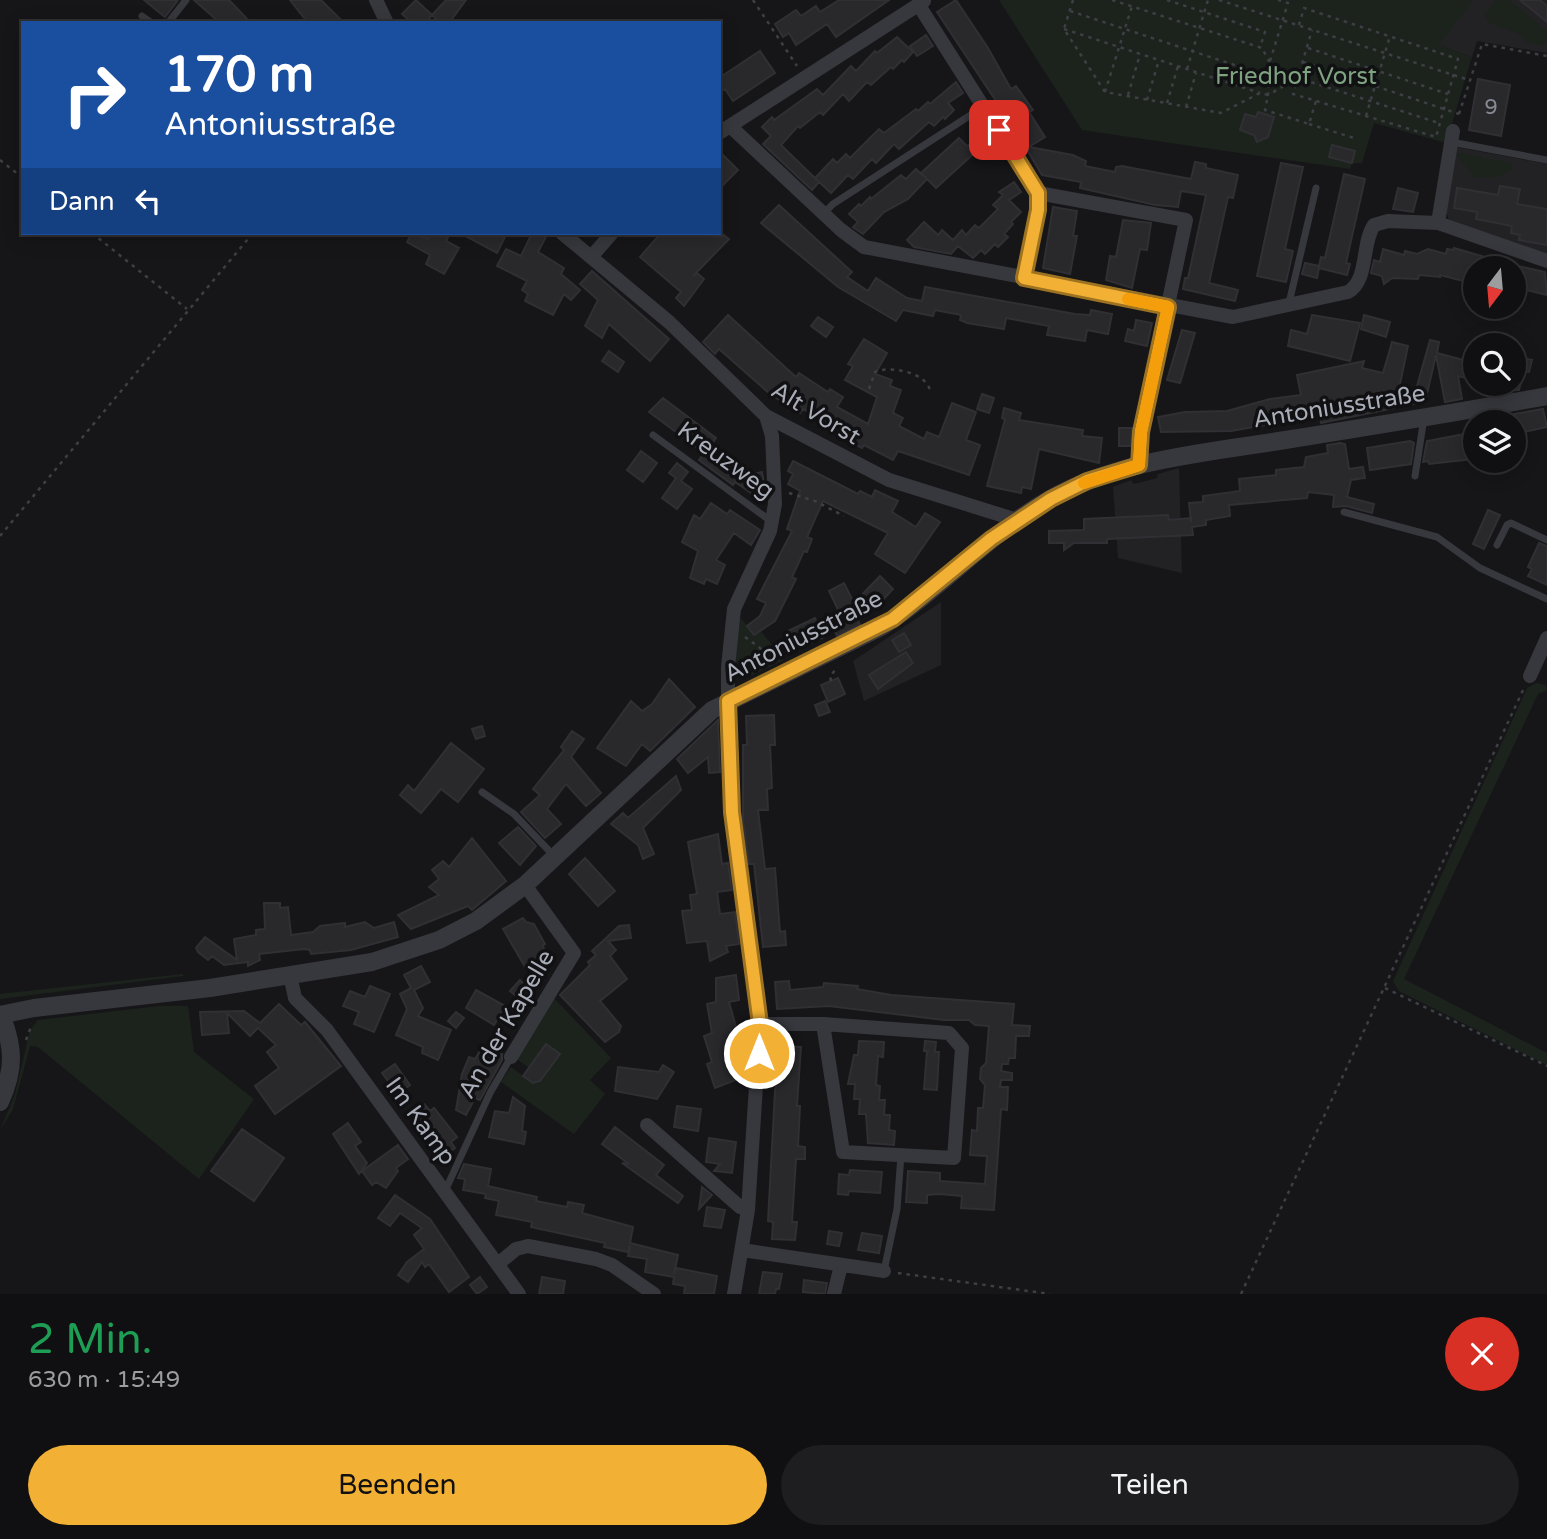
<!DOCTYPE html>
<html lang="de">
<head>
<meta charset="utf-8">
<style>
	body { margin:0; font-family:"Varela Round",sans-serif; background:#1e1e20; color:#f1f3f6; height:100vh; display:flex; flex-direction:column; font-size:26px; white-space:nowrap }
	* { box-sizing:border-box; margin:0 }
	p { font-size:23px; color:#9c9d9f }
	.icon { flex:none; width:38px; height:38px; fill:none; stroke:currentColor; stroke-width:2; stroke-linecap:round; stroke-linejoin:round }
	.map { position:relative; height:1294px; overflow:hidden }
	.panel { display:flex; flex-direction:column; background:#101012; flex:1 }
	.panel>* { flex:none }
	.banner { position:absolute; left:21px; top:21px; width:700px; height:214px; border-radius:0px; box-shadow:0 4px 18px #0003,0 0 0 2px #303032; background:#1a4fa0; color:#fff; overflow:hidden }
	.needle { width:46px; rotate:196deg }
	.buttons { position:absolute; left:1463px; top:256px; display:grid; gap:14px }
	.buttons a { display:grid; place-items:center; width:63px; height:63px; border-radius:50%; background:#101012; box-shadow:0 4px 18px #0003,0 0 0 2px #303032; font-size:35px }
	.pin { position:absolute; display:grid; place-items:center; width:60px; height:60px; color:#fff; margin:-30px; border-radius:14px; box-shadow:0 4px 10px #0006 }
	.me { position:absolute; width:77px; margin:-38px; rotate:0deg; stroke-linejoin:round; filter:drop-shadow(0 0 5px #0008) }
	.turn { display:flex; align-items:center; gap:24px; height:147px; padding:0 28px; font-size:32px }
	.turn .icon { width:91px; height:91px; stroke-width:2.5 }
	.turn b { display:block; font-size:49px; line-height:60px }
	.then { display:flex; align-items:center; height:66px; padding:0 28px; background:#0003; gap:14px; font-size:26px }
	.round { display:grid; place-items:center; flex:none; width:74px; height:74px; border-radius:37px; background:#1e1e20 }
	.summary { display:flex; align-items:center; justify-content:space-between; height:119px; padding:0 28px }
	h1 { font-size:42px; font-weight:600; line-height:52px; color:#1e9e55 }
	.cta { display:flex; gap:14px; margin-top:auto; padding:14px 28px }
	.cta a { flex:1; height:80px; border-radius:42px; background:#f2b134; color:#111; font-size:28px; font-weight:600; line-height:80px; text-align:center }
	.cta a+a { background:#1e1e20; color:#f1f3f6 }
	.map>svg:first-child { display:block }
</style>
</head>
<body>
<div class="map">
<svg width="1547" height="1294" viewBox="0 0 1547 1294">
	<rect width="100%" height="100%" fill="#161618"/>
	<path fill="#222225" d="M1311 0H1547V53L1477 41 1472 57Z
		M1455 147 1547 164V256L1450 224 1446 211Z
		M1179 468 1182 573 1118 558 1113 487 1131 480 1134 484 1157 478 1158 474Z
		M941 602V665L864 701 853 661Z"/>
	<path fill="#1c231d" d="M999 0H1474L1438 45 1472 57 1446 143 1374 123 1362 163H1352L1350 169 1082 130Z
		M1496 0H1510L1547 31V40L1542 46 1526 42 1520 35 1487 21 1484 14Z
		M1455 152 1512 163V170L1494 178 1474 177Z
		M741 618 754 635 760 630 784 660 750 676 742 674C730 659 737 635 741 618Z
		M1536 683 1546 685 1547 690 1538 694 1404 979 1547 1053V1065L1399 991 1393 981 1527 688Z
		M183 974V976L0 999V994Z
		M554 998 611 1058 590 1080 605 1094 574 1134 501 1082 511 1067 533 1083 540 1081 560 1054 547 1044 529 1068 517 1059Z
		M159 1006H188L194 1052 254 1099 199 1179 38 1047 30 1046 13 1109 0 1131 15 1094 30 1030 38 1020Z"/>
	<path fill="#29292c" stroke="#303034" stroke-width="2" d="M144 0H178L165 17Z
		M194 0H229L251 23H220Z
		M290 0H321L344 23H308Z
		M416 0 432 15 425 23H412L402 14Z
		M446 0H466L449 23H440L432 15Z
		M839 0H889L836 37 827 24 796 45 789 33 783 37 775 24 796 10 801 16 816 6 820 12Z
		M956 0 988 48 1011 89 1016 86 1033 110 1029 112 1045 137 1029 147 1073 155 1086 161 1085 166 1115 172 1116 167 1122 166 1191 179 1195 162 1206 164V168L1238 175 1233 198 1228 197 1209 283 1238 290 1235 301 1183 289 1185 278H1188L1206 195 1181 191 1178 207 1155 205 1080 188 1081 182 1042 175 1016 131 1019 128 1008 106 1002 110 937 12Z
		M1520 0H1540L1547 6V22Z
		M926 35 933 46 917 56 910 46Z
		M897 37 913 52 904 62 902 60 893 69 891 67 871 85 867 82 849 101 843 94 823 115 820 112 800 128 798 126 781 145 819 182 812 190 763 144 771 136 762 127 772 117 774 120 817 89 823 95 851 66 856 71 875 51 877 53Z
		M760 51 775 73 733 101 725 89 719 93V78Z
		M1478 79 1510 85 1501 136 1469 130Z
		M956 82 963 93 948 103 954 110 945 119 943 117 934 126 929 122 899 149 894 144 876 163 872 159 853 179 848 175 831 193 815 178 833 159 837 163 846 154 850 158 879 129 884 133 916 109 918 111 928 102 930 104Z
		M1258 112 1274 117 1268 137 1257 142 1254 135 1240 130 1245 114 1256 117Z
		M988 133 995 143 985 150 982 146 936 188 921 173 959 138 967 146Z
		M1332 145 1355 151 1352 163 1329 157Z
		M719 151 738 170 719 189Z
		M1281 163 1303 167 1285 249 1293 251 1286 282 1257 276Z
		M916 169 927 179 908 199 884 212 863 234 853 227 858 222 849 214 859 204 861 206 870 197 871 199 901 175 906 179Z
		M1344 174 1365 179 1346 263 1350 264 1347 275 1319 268 1317 278 1302 274 1305 263 1319 266 1321 257 1325 258Z
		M1014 182 1021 192 1009 200 1021 212 1011 222 1013 224 1004 234 1008 237 998 247 995 244 985 254 981 250 973 258 958 246 951 254 914 247 907 240 924 222 938 235 942 230 953 240 962 230 966 235 975 225 979 228 998 209 993 205 1003 195 999 192Z
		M1500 186 1520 189 1517 204 1547 209V245L1519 240 1520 235 1511 233 1512 226 1476 219 1477 212 1454 208 1457 188 1498 195Z
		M1398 188 1418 193 1413 212 1393 209Z
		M779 205 852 272 847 277 868 291 876 278 907 298 922 301 925 287 1075 314 1090 315 1091 310 1112 314 1108 334 1087 330 1085 341 1047 335 1049 326 1006 318 1004 329 967 323 960 320 961 315 935 310 933 316 903 310 896 321 838 287 761 223Z
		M1053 207 1077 211 1073 236H1077L1070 274 1043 268Z
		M1123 220 1151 223 1147 250 1140 249 1132 288 1106 280 1110 256 1116 257Z
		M412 233 428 239 431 233H450L446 241 459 248 444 274 426 264 430 255 407 242Z
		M460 233H507L497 253Z
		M532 233H548L538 252 564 268 561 274 580 290 571 300 564 294 553 315 525 301 528 294 522 290 527 281 497 266 506 249 521 256Z
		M661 233H721L729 239 693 276 697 273 704 279 684 306 676 298 681 292 640 257Z
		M1454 248 1509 264 1508 268H1475V284L1440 275V277L1419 275 1418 279 1392 278 1384 284 1382 276 1371 273 1374 260 1380 262 1383 249 1404 255 1405 251 1417 254 1428 249 1446 254 1447 249 1453 250Z
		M1514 265 1545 272 1547 295 1514 287Z
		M592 271 669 339 650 361 609 324 602 338 585 326 598 300 580 284Z
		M728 315 796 377 799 373 828 392 830 389 843 397 837 407 868 424 877 397 845 380 853 366 848 364 864 339 887 353 875 374 892 380 890 386 901 390 893 413 903 418 899 426 924 439 927 432 939 437 952 403 976 412 966 440 980 445 969 475 898 451 893 460 864 445 862 448 838 436 840 431 803 409 800 413 770 394 719 349 715 354 703 342Z
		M1312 315 1360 323 1350 361 1288 346 1291 330 1307 334Z
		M1364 315 1390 322 1386 337 1361 329Z
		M818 317 833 327 826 337 811 326Z
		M1136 320 1152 323 1147 346 1125 341 1128 329 1134 331Z
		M1182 330 1195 333 1180 383 1167 380Z
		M1430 340 1439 342 1437 353 1475 363V380L1458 376 1462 399 1445 402 1436 355 1425 402 1412 404Z
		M1392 342 1408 346 1395 408 1321 423 1320 415 1231 431 1161 432 1158 417 1185 412 1227 411 1270 399 1301 395 1297 375 1364 361 1362 368 1383 373Z
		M609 351 624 362 618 372 602 361Z
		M1514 356 1532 360 1529 372 1524 371 1519 390H1514Z
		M982 394 994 398 989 413 977 409Z
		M663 398 716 438 711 445 722 453 750 475 762 472 764 484 754 495 735 482 733 485 699 460 704 453 649 412Z
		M1004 408 1021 413 1019 420 1083 430 1082 436 1102 438 1099 463 1039 449 1031 489 1022 487 1021 493 987 486 1005 419 1002 418Z
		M1543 409 1547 427 1514 434V414Z
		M1119 428H1132L1131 446H1119Z
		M1475 432 1473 459 1429 464 1428 461 1423 462 1427 441Z
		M1410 441 1414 443 1411 464 1370 470 1367 448Z
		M1340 443 1345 444 1349 469 1363 467 1365 478 1351 480 1347 497 1374 504 1372 513 1346 506 1333 507 1334 495 1308 492 1307 498 1229 505 1230 516 1206 520V525L1192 527 1193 535 1107 539V543H1074L1064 550V543H1049V531L1084 530V519L1168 515 1169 520 1191 518V522L1189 503 1203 502V496L1240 491 1239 479 1276 475V470L1304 467 1306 457 1328 453 1327 445Z
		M641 451 657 463 643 482 627 470Z
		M793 461 858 494 860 491 872 497 875 490 898 501 892 512 916 527 925 513 940 522 905 573 875 554 888 533 823 501 807 537 812 539 807 552 804 551 792 577 796 579 775 621 754 635 747 626 760 616 766 603 757 599 792 531 787 529 800 491 788 484 793 474 788 471Z
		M677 463 688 472 681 481 692 489 677 509 662 498 676 478 669 473Z
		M711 503 727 514 730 510 760 530 751 545 734 533 716 560 725 565 717 584 706 579 704 584 690 578 698 551 682 542 694 515 700 519Z
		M1488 510 1500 515 1484 549 1473 544Z
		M1539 543 1547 546V585L1528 576 1532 569 1528 567Z
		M880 576 893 589 877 606 873 602 857 618 860 625 837 636 831 623 842 618 829 591 844 583 854 603Z
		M815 618 824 637 805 646 801 638 793 641 788 631Z
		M904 633 911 645 899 652 892 640Z
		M906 652 913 663 878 689 869 675Z
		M838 678 845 694 828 702 821 685Z
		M669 679 695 707 650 751 642 744 626 766 597 748 631 701 642 711 652 704Z
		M825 701 830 712 819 716 815 705Z
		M774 715 775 745H770L772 788 767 789 768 810H758L765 869 775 868 780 932 785 931 786 945 763 947 754 864H749L743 820V745H747L746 716Z
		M718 720 720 772 709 773 708 757 688 773 677 759Z
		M482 726 485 736 476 739 472 729Z
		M572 731 584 739 571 757 601 793 586 806 566 784 547 809 561 824 545 838 521 812 540 795 533 789 564 750 561 747Z
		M451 743 484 769 458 802 441 789 421 813 400 795 408 785 414 791Z
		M676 776 681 790 643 828 654 854 643 859 638 845 611 824 623 813 628 818Z
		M518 827 536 846 520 865 499 843Z
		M718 834 722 864 728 863 732 890 717 892 720 914 735 912 739 944 726 946 728 952 710 961 707 941 687 943 682 911 692 910 690 895 697 894 688 842Z
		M472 838 506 881 472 910 468 906 411 929 398 915 439 895 429 887 439 879 432 870 443 861 449 867Z
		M585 858 615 891 598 906 569 874Z
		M264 903H280V908L288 907 291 935 313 932 320 926 345 923V927L365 922 374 928 394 922 398 937 351 950 311 954 310 950 304 949 259 954 260 960 248 966V962L224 965 212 956 208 960 198 952 196 948 205 937 237 960 234 939 256 935V930L265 929Z
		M523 918 526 922 534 924 545 944 543 945 545 956 525 967 503 929Z
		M629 925 631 938 608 941 616 950 610 956 627 979 600 1001 621 1026 619 1032 605 1042 560 995 590 965 588 962 596 955 592 951 619 926Z
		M421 966 430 982 414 990 423 1008 418 1016 451 1030 438 1060 422 1053 423 1047 396 1035 407 1009 400 994 411 988 404 975Z
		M736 975 739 1000 729 1002 741 1045 731 1049 741 1078 715 1088 707 1064 712 1062 704 1036 712 1033 707 1004 716 1002V978Z
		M520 980 531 991 522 1001 510 991Z
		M789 981 790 990 823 987 824 983 858 986 857 989 891 995 1014 1004 1012 1025 1030 1026 1029 1036H1016L1015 1058H1009L1008 1064H1002L1001 1071 1012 1073V1080H1001L1000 1087H1008L1007 1110 1001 1109 994 1210 961 1208 962 1196 939 1194 927 1195V1203L906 1202 908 1171 940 1173V1181L985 1184 987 1156 970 1155 972 1130 977 1131 978 1108H983L985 1085 980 1079 981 1068 986 1063 989 1026 975 1025 969 1020H944L829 1006 777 1009 775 982Z
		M370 986 390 994 374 1032 354 1024 359 1012 343 1006 350 991 365 997Z
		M476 990 505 1006 494 1025 466 1008Z
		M279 1004 301 1025 305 1022 341 1066 275 1114 255 1086 279 1068 267 1052 276 1045 258 1028 250 1036 227 1013 229 1033 202 1035 200 1012 244 1011 260 1023Z
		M456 1012 464 1018 456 1028 448 1021Z
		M859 1041 884 1042 883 1057 878 1056 876 1085 880 1086 879 1100H885L884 1115H890L889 1130 895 1131 894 1145 868 1143 866 1114H859L860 1099H854L855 1084H848L854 1055H858Z
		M925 1041 936 1042 935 1052H939L937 1090 924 1089 927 1051H929H924Z
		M546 1044 560 1054 540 1081 533 1083 523 1076Z
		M483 1046 502 1054V1060L480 1100 475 1098 466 1115 456 1110 462 1074 469 1057 475 1059Z
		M786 1046 801 1047 797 1106H800L798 1146 805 1147V1159H796L792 1222H797L795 1240 772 1239 773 1222 768 1221 775 1091 779 1064 785 1062Z
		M395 1064 410 1085 398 1094 382 1073Z
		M663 1065 674 1072 657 1099 615 1091 618 1067 659 1072Z
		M513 1097 525 1106 522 1131 526 1132 524 1144 489 1137 495 1111 509 1113Z
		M424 1104 430 1111 434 1108 457 1137 451 1142 455 1148 443 1157 412 1113Z
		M677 1106 701 1109 698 1131 674 1127Z
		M348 1123 361 1142 355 1146 367 1163 359 1174 333 1134Z
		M615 1127 664 1165 656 1175 683 1196 678 1203 622 1163 629 1164 602 1144Z
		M242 1129 284 1158 254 1201 211 1171Z
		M709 1138 736 1142 732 1173 714 1171 720 1164 706 1162Z
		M398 1145 408 1159 396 1168 398 1171 386 1188 376 1182 372 1185 362 1171Z
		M464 1164 491 1169 488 1186 537 1197 536 1201 567 1207 568 1202 584 1205 582 1213 633 1227 630 1243 678 1255 674 1274 676 1268 717 1276 714 1294H684L685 1286 673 1284 674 1277 645 1272 647 1259 628 1256 630 1246 628 1252 604 1247 605 1243 531 1227 532 1222 496 1215 499 1201 485 1198 486 1194 463 1190 465 1179 458 1178Z
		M850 1170 882 1172 880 1193 849 1191 848 1195 838 1194 839 1174 849 1175Z
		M702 1187 712 1195 699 1209Z
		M395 1195 430 1219 469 1277 449 1292 429 1264 425 1267 422 1262 408 1282 398 1275 407 1262 424 1249 414 1235 422 1228 400 1213 390 1226 378 1218Z
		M707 1207 725 1210 721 1228 704 1226Z
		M829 1231 842 1233 839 1246 827 1244Z
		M862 1233 882 1236 879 1253 858 1250Z
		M763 1272 782 1274 779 1289H776L775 1294H759Z
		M480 1277 487 1287 477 1294 470 1285Z
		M542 1277 565 1281 563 1294H539Z
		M804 1280 827 1283 825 1294 803 1292Z"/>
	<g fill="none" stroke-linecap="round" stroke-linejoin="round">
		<path stroke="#3d3f44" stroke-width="2.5" stroke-dasharray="3.5 5" stroke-linecap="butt" d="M753 0 797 66
			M1073 0 1064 29 1105 92 1221 113 1260 93 1268 95 1265 110 1309 124 1316 101
			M1112 0 1262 48 1270 63 1268 95 1298 78 1439 123
			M1167 0 1265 32 1260 47
			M1219 0 1469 80
			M1070 11 1268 76
			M1299 25 1304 8 1458 59 1436 137 1293 94 1312 30
			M1064 29 1260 93
			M1308 48 1448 94
			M1270 61 1288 3 1278 0
			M1303 62 1459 114
			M1187 69 1208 0
			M1105 92 1132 6
			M1128 95 1140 54
			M1147 100 1159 60
			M1167 103 1178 66
			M1186 107 1196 73
			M1459 114 1482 44 1547 56
			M1366 116 1390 36
			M1309 124 1354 138
			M0 160 23 178
			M92 233 187 309
			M869 389 875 372C890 365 929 373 930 392
			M789 493 815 501 844 516
			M0 536 253 233
			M745 637 760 648 771 665
			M831 681 830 676 838 667
			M1385 988 1547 1066
			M26 1040 32 1024
			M898 1273 1050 1294
			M1241 1294 1524 688"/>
		<path stroke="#37383d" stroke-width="7" d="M142 16 152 23
			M168 23 186 0
			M1451 142 1547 160
			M823 214 833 204 983 107
			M1289 303 1316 188
			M653 435 772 522
			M1415 476 1424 418
			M1344 512 1437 537 1480 568 1547 599
			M1497 545 1507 525 1511 523 1547 540
			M482 792 514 814 555 857
			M445 1191 490 1093 511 1057
			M884 1271 897 1209 901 1155"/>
		<path stroke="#37383d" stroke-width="14" d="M376 0 387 23
			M918 4 1038 193V210L1024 278
			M730 126 841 230 864 247 1233 317 1348 292C1369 280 1361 244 1374 225L1388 221 1438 223 1453 131
			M719 133 924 1
			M1038 193 1186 220 1141 432 1139 465
			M1438 223 1547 261
			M562 233 669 322 766 416 889 480 1017 520
			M592 256 612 233
			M1530 676 1547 638
			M290 975 295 998 327 1030 519 1294
			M760 1024H823L949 1033 962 1048 954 1158 843 1152 823 1024
			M511 1057 574 953 525 885
			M647 1125 740 1207 748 1210
			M742 1250 884 1271
			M498 1264 516 1249 528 1246 596 1259 612 1265 654 1294
			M734 1294 748 1210 760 1024 732 812 728 745V667L734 609 770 531 775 504 772 436 766 416
			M834 1294 841 1265"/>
		<path stroke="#37383d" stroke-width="18" d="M0 1015 34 1008 210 988 372 962 439 940 476 921 525 885 712 710 881 627C941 589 988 534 1050 499 1122 459 1206 453 1285 440 1373 426 1460 412 1547 396
			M0 1102C15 1069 14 1047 1 1015"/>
	</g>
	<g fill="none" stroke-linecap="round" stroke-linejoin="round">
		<g stroke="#9d7322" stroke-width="18">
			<path id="route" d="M759 1053 760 1024 732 812 728 701 893 619 991 539 1051 499 1087 481 1139 465 1141 432 1168 307 1024 278 1038 210V193L999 130"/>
		</g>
		<use href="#route" stroke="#f2b134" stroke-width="12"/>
		<path stroke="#f59e0b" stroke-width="12" d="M1084 483 1139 465 1141 432 1168 307 1128 299"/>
	</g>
	<g text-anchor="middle" stroke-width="7" stroke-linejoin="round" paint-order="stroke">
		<g font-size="21" fill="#888b94">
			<text x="1491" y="114">9</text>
		</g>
		<g font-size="24" fill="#7fa381" stroke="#111113">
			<text x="1296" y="84">Friedhof Vorst</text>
		</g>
		<g font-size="24" fill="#a8adb8" stroke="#111113">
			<text transform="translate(1339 406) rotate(-9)" y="8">Antoniusstraße</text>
			<text transform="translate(816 413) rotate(31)" y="8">Alt Vorst</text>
			<text transform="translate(726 460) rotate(36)" y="8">Kreuzweg</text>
			<text transform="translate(803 636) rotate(-27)" y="8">Antoniusstraße</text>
			<text transform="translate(506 1024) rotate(-60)" y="8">An der Kapelle</text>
			<text transform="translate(421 1121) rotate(54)" y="8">Im Kamp</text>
		</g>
	</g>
</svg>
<div class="buttons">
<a><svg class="needle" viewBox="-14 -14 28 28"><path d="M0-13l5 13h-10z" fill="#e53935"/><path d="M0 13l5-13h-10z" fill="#9c9d9f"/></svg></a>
<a><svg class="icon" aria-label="search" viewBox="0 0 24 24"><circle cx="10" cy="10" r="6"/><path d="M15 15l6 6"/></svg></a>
<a><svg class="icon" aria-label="layers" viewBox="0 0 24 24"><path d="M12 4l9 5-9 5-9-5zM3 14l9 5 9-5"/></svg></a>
</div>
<div class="pin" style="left:999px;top:130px;background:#d93025"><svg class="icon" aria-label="arrive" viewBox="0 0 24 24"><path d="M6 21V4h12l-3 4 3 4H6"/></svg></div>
<svg class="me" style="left:759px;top:1053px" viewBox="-20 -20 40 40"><circle r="17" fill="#f2b134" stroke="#fff" stroke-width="3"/><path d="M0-11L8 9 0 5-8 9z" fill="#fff"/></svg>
<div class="banner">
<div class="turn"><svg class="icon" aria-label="right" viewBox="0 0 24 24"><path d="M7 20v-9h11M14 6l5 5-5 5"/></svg><div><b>170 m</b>Antoniusstraße</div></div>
<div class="then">Dann<svg class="icon" aria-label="left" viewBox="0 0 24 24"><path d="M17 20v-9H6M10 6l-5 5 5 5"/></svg></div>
</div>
</div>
<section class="panel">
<div class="summary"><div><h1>2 Min.</h1><p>630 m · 15:49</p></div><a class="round" style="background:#d93025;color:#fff"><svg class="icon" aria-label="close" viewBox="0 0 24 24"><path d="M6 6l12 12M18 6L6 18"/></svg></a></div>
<div class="cta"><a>Beenden</a><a>Teilen</a></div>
</section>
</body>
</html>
